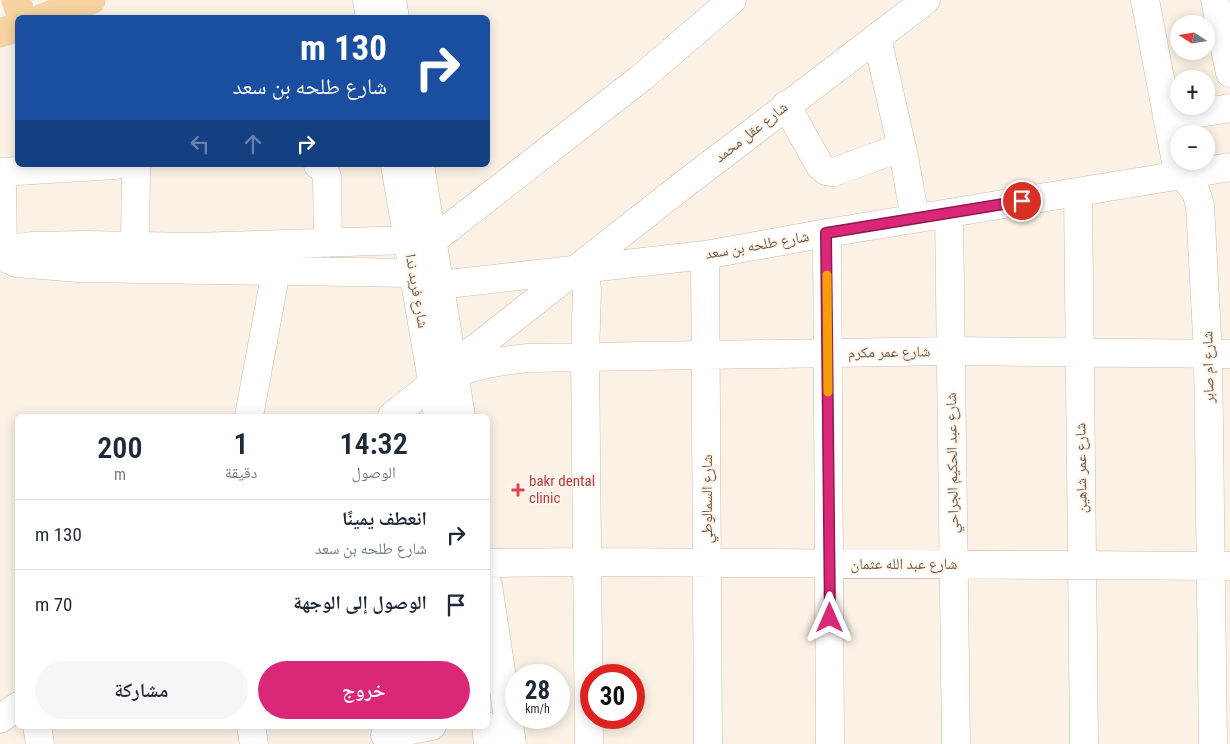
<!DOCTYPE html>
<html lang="ar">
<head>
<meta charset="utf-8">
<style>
	body { margin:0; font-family:"Roboto Condensed","Noto Naskh Arabic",sans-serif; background:#f6f6f7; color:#1f2937; direction:rtl; height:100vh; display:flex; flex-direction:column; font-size:19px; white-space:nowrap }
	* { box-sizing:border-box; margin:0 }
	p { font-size:16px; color:#747a83 }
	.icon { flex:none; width:28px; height:28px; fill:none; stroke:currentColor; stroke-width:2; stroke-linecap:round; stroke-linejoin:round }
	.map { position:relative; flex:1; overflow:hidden; direction:ltr }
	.drawer { position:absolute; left:15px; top:414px; width:475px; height:315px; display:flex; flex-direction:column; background:#fff; border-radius:8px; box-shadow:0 2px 12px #0003; direction:rtl }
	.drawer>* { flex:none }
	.hud { position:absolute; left:15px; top:15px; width:475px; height:152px; border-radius:8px; box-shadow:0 2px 12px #0003; direction:rtl; background:#1a4fa0; color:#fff; overflow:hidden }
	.needle { width:32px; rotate:282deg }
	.buttons { position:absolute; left:1170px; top:15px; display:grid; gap:10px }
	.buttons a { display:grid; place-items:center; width:45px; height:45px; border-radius:50%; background:#fff; box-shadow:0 2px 12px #0003; font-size:25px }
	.speed { position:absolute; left:505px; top:664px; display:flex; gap:10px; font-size:25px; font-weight:700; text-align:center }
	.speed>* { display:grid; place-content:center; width:65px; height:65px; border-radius:50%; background:#fff; box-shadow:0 2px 12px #0003; line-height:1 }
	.speed small { font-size:12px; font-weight:400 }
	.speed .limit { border:8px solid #d22; background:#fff; color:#111 }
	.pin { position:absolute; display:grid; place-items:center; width:42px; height:42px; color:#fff; margin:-21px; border:2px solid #fff; border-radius:50%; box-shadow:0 1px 5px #0007 }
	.me { position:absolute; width:55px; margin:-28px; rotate:0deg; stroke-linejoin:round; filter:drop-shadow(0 0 4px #0008) }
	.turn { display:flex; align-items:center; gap:18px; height:105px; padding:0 20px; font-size:22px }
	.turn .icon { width:65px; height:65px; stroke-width:2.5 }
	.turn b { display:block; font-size:35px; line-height:42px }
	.lanes { display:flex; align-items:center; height:48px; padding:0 20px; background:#0003; justify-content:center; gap:25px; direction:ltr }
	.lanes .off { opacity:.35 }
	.eta { display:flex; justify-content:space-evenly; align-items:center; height:85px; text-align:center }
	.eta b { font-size:30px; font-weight:600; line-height:35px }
	.primary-button { display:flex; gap:10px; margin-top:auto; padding:10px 20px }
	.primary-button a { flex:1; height:58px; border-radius:30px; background:#db2777; color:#fff; font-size:20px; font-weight:600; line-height:58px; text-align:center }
	.primary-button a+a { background:#f6f6f7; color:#1f2937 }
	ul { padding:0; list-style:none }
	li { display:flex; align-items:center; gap:15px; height:70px; padding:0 20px; border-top:1px solid #e0e1e3 }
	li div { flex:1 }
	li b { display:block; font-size:19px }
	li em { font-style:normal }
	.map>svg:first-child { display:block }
</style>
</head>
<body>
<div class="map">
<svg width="1230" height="744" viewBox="0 0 1230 744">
	<rect width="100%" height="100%" fill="#fbf2e5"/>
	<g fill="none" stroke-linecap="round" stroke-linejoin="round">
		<g stroke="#ccb9ac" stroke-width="29">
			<path id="minor" d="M367 0 370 18
				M392 0 395 18
				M1145 0 1177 167 1196 192 1200 205 1208 354 1213 744
				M1215 0 1230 73
				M877 38 904 157 915 218
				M786 105 820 166 826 171 834 172 902 147
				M1167 118 1230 108
				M318 165 323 168 327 177 328 243
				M395 165 438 416
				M420 165 461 416
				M0 172 116 165
				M2 172 3 256
				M1078 192 1084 744
				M949 213 956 744
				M827 233 830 744
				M432 241 641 78 732 0
				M135 246 136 165
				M4 255 18 248 33 246 85 245 195 247 408 240
				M705 255 708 744
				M0 256 17 263 79 268 414 273
				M579 269 586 280 587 290 585 356 589 744
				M439 285 705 255 827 233 1230 167
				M453 366 682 186 926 0
				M249 416 276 271
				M392 416C405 406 418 395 432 385 460 367 496 361 528 358L951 351 1230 354
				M488 563 587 562 1230 566
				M488 585 512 744
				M0 719 18 706
				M37 726 40 744
				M251 726 254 744
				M486 726 488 744
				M385 735 432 726"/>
		</g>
		<g stroke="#d8d0cd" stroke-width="29">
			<path id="major" d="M16 0 22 18
				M43 18 91 0
				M0 33 18 27"/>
		</g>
		<use href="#minor" stroke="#fff" stroke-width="28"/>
		<use href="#major" stroke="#f7d3a1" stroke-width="28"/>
	</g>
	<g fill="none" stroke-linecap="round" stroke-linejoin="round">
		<g stroke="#8e194d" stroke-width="12">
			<path id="route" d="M830 618 826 233 1022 201"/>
		</g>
		<use href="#route" stroke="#db2777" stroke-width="9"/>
		<path stroke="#f59e0b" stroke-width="9" d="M827 275 828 392"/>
	</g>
	<path fill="#e0444e" stroke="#fef6eb" stroke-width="2" d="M515.5 482.5h5v5h5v5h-5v5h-5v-5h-5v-5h5z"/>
	<g text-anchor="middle" stroke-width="4" stroke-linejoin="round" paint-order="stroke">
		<g font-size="15" fill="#73584c" stroke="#fef6eb">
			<text transform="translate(751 132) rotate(-38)" y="5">شارع عقل محمد</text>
			<text transform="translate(757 245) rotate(-10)" y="5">شارع طلحه بن سعد</text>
			<text transform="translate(417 291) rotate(80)" y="5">شارع فريد ندا</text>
			<text transform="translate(889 352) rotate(-1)" y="5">شارع عمر مكرم</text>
			<text transform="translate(1208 367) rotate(-91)" y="5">شارع ام صابر</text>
			<text transform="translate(952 463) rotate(-91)" y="5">شارع عبد الحكيم الجراحي</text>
			<text transform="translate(1081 468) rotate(-91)" y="5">شارع عمر شاهين</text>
			<text transform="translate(707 499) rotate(-90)" y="5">شارع السمالوطي</text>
			<text x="904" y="569">شارع عبد الله عثمان</text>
		</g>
		<g font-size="15" fill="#be3a42" stroke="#fef6eb" text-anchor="start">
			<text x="529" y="486">bakr dental<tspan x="529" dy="17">clinic</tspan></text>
		</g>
	</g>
</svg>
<div class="buttons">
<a><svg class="needle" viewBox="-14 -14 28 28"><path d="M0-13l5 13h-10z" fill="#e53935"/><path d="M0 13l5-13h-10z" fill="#747a83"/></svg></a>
<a>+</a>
<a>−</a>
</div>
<div class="speed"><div>28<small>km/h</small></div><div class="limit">30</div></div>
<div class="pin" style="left:1022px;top:201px;background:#d93025"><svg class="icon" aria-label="arrive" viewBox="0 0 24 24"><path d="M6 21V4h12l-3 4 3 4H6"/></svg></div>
<svg class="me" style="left:830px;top:618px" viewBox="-20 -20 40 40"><path d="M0-17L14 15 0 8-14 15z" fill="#db2777" stroke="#fff" stroke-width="4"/></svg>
<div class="hud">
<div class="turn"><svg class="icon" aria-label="right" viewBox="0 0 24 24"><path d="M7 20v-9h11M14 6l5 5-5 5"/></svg><div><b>130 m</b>شارع طلحه بن سعد</div></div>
<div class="lanes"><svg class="icon off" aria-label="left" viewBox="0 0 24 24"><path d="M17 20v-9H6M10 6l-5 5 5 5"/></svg><svg class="icon off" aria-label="ahead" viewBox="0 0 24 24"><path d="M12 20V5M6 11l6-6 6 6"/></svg><svg class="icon" aria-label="right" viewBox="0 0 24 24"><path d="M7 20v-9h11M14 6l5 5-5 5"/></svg></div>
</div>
<section class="drawer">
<div class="eta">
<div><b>14:32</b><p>الوصول</p></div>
<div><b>1</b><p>دقيقة</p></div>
<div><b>200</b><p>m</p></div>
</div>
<ul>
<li><svg class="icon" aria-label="right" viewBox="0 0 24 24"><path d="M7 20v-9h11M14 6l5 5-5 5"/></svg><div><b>انعطف يمينًا</b><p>شارع طلحه بن سعد</p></div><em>130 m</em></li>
<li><svg class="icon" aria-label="arrive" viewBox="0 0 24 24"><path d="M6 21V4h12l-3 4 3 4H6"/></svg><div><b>الوصول إلى الوجهة</b></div><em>70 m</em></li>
</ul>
<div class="primary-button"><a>خروج</a><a>مشاركة</a></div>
</section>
</div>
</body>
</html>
